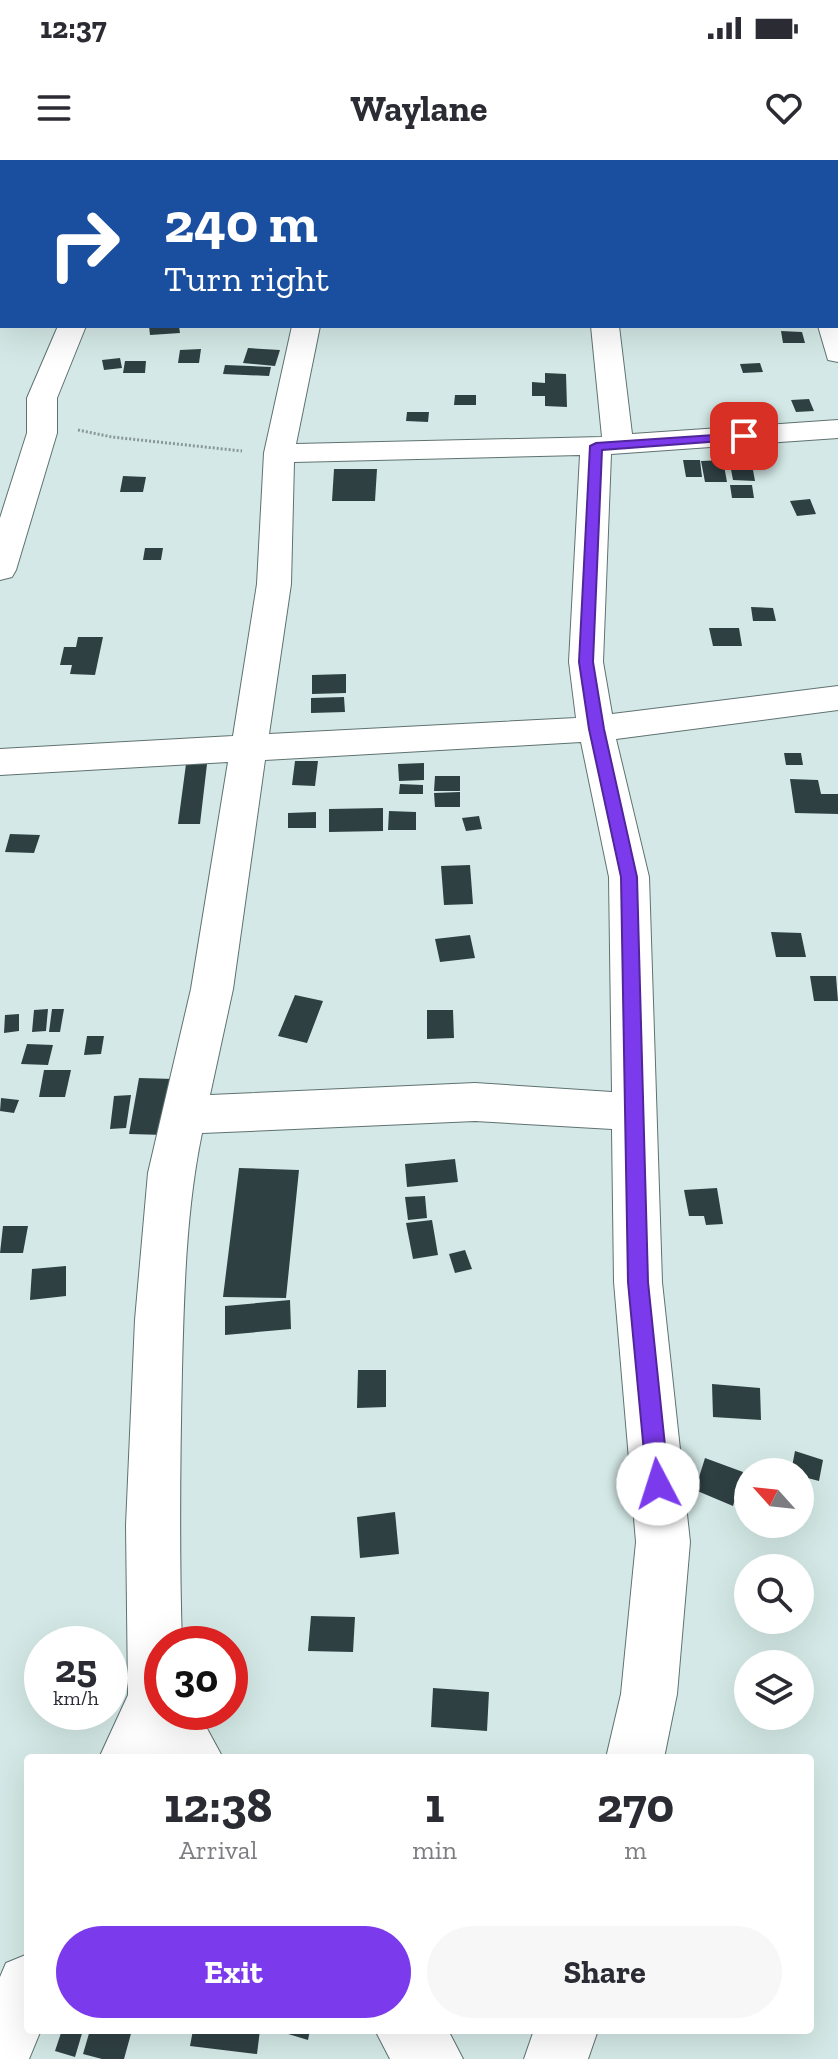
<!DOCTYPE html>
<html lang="en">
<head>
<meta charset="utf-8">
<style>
	body { margin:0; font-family:"Zilla Slab",serif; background:#f7f7f7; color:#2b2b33; height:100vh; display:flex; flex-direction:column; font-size:30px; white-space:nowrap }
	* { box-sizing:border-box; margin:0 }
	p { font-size:26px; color:#7c7c81 }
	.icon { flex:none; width:44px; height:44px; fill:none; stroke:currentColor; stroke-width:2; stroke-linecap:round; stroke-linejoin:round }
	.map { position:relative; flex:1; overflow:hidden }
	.panel { position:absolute; left:24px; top:1594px; width:790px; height:280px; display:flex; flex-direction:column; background:#fff; border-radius:8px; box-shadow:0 8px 32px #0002 }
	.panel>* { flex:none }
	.guide { position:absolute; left:0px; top:0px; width:838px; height:168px; box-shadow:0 8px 32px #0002; background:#1a4fa0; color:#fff; overflow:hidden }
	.needle { width:52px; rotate:297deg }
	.buttons { position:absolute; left:734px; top:1298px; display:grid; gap:16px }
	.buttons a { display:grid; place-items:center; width:80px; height:80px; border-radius:50%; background:#fff; box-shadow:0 8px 32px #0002; font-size:40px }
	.speed { position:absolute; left:24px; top:1466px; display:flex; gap:16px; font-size:40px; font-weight:700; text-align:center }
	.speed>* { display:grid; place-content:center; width:104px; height:104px; border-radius:50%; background:#fff; box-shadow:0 8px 32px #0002; line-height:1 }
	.speed small { font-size:20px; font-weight:400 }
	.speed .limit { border:12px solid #d22; background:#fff; color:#111 }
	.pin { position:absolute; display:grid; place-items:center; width:68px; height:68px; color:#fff; margin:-34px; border-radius:16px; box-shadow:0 4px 12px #0006 }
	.me { position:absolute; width:88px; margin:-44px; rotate:355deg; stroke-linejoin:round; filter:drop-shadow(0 0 6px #0008) }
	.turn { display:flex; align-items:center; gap:28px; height:168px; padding:0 32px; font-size:36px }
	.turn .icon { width:104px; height:104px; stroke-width:2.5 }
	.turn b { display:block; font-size:56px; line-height:68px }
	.eta { display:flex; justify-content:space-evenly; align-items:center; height:136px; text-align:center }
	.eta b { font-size:48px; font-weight:800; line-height:56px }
	.action { display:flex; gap:16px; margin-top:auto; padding:16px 32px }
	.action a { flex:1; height:92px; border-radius:48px; background:#7c3aed; color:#fff; font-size:32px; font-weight:800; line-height:92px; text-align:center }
	.action a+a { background:#f7f7f7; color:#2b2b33 }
	.status { display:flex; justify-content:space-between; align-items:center; height:56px; padding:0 40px; background:#fff; direction:ltr }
	.status svg { height:22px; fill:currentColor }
	header { display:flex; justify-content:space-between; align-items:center; height:104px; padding:0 32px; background:#fff; font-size:36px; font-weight:800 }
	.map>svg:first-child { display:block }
</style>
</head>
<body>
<div class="status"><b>12:37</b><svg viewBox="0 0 49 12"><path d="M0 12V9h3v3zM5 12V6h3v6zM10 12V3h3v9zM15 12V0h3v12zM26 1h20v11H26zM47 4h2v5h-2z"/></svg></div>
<header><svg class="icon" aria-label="menu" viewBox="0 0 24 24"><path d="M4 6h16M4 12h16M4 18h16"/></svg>Waylane<svg class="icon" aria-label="heart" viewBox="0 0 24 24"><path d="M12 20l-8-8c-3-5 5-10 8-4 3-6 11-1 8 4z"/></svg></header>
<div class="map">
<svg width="838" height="1899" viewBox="0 0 838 1899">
	<rect width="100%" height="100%" fill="#d4e9e7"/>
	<path fill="#2f4043" d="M149 166H179L180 173 150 175Z
		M781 171 802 172 805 183H783Z
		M248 188 280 190 275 206 243 203Z
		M201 189 199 203H178L180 190Z
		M120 198 122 208 104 210 102 200Z
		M125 201H146L145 213H123Z
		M760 203 763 212 743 213 740 204Z
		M225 205 271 207 269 216 223 214Z
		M545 213 566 214 567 247 545 246V236H532V222L545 223Z
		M455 235H476V245H454Z
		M809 239 814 251 796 252 791 240Z
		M407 252H429L428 262 406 261Z
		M729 299H751L755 321 733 320Z
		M683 300H700L702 317H686Z
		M723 300 727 322H705L701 301Z
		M334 309H377L375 341H332Z
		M123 316 146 317 143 332H120Z
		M730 325H752L754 338H732Z
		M810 339 816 354 797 356 790 341Z
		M145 388H163L161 400H143Z
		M751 447 773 448 776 461H753Z
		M709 468H739L742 486H713Z
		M78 477H103L95 515 70 514 72 505H60L64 487H76Z
		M346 514V533L312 534V515Z
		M344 537 345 552 311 553V538Z
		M784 593H801L803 605H786Z
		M295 601H318L315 626 292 625Z
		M424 603V620L399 621 398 604Z
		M186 604H207L200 664H178Z
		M435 616H460V631H434Z
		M790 619 818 620 821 634H838V654L795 653Z
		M400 624 423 625V634H399Z
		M460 632V647H435L434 633Z
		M383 648V671L329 672V649Z
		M389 651 416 652V670H388Z
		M316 652V668H288V653Z
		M479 656 482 669 466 671 462 658Z
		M10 674 40 675 34 693 5 692Z
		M470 705 473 744 444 745 441 706Z
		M771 772 801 773 806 797H776Z
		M470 775 475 798 440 802 435 779Z
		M810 816H836L838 841H814Z
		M295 835 323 841 307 883 278 876Z
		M48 849 46 871 32 872 34 850Z
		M52 849H64L60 872H49Z
		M427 850H453L454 878 427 879Z
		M19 854V871L4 873 5 855Z
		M87 876H104L101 894 84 895Z
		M27 884 53 885 48 905 21 904Z
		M44 910H71L65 937H39Z
		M139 918 174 919 165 975 129 974Z
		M131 935 126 968 110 969 114 936Z
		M1 938 19 940 14 953 0 951Z
		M455 999 458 1022 407 1027 405 1004Z
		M239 1008 299 1010 286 1138 223 1137Z
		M717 1028 723 1064 706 1065 704 1056H689L684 1030Z
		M425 1036 427 1058 408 1060 405 1037Z
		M432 1060 438 1095 413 1099 406 1063Z
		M3 1066H28L23 1093H0Z
		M465 1090 472 1109 455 1113 449 1094Z
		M66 1106V1136L30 1140 32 1109Z
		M290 1140 291 1169 225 1175V1146Z
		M358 1210H386V1247L357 1248Z
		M712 1224 760 1228 761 1260 713 1257Z
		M795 1291 823 1300 819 1321 800 1316V1312H791Z
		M705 1298 743 1312 733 1346 695 1330Z
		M395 1352 399 1394 360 1398 357 1357Z
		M311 1456 355 1457 353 1492 308 1491Z
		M433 1528 489 1532 487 1571 431 1567Z
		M62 1870H83L75 1897 55 1891Z
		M90 1870H132L124 1899H102L83 1894Z
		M193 1870H260L257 1894 190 1886Z
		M275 1870H310L308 1880Z"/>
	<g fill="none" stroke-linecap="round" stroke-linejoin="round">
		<g stroke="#5f7270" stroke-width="2">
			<path id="minor" d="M110 0H134V2H110Z
				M582 0H606V2H582Z
				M0 17H2V39H0Z
				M836 159H838V202L828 200 818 166H836Z
				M58 166H86L57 238V273L16 410 12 417 0 420V358L27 273V238Z
				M292 166H320L296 284 602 277 591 166H619L632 274 838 260V278L611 294 603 502 612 554 838 526V550L616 579 649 717 662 1122 690 1382 677 1534 664 1598H606L621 1534 636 1382 614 1122 612 969 475 961 202 973C186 1050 184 1131 182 1210 180 1301 179 1392 182 1484H162V1552H198L223 1598H162L159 1594 157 1598H99L128 1535 126 1365 135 1160 148 1013 191 829 228 602 0 615V589L233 576 257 424 264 293ZM580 295 569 502 576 558 269 574 291 424 294 302ZM581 582 609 717 612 932 475 923 210 935 233 829 265 600Z
				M28 1794V1870H41L29 1899H0V1817L6 1803Z
				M375 1870H448L463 1899H390Z
				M534 1870H598L588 1899H524Z"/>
		</g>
		<path stroke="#899896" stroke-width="3" stroke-dasharray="2 2" stroke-linecap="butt" d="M78 270 112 277 242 291"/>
		<use href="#minor" fill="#fff" fill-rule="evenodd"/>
	</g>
	<path fill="#7c3aed" stroke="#51269a" stroke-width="2" d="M744 273 748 274V279L602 290 593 502 604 569 637 717 648 1122 669 1324 666 1332 658 1335 650 1332 647 1324 628 1122 621 717 589 569 579 502 590 286 596 283Z"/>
</svg>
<div class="buttons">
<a><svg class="needle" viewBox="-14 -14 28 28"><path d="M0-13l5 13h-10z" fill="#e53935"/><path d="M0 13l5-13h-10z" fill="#7c7c81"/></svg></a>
<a><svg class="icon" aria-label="search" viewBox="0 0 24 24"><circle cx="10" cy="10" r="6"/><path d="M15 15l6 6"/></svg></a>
<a><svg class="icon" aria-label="layers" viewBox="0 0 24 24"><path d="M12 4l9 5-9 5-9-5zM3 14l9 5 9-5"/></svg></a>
</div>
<div class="speed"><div>25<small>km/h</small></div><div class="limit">30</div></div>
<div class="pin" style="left:744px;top:276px;background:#d93025"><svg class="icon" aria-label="arrive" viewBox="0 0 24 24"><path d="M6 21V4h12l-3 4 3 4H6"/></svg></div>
<svg class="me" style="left:658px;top:1324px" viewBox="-20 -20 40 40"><circle r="19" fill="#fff"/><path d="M0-13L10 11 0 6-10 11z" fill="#7c3aed"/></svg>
<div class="guide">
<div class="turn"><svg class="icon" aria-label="right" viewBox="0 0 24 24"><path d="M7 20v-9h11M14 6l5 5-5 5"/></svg><div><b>240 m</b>Turn right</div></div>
</div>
<section class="panel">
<div class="eta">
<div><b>12:38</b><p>Arrival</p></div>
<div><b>1</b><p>min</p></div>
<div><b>270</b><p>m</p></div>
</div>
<div class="action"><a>Exit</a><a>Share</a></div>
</section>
</div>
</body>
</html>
